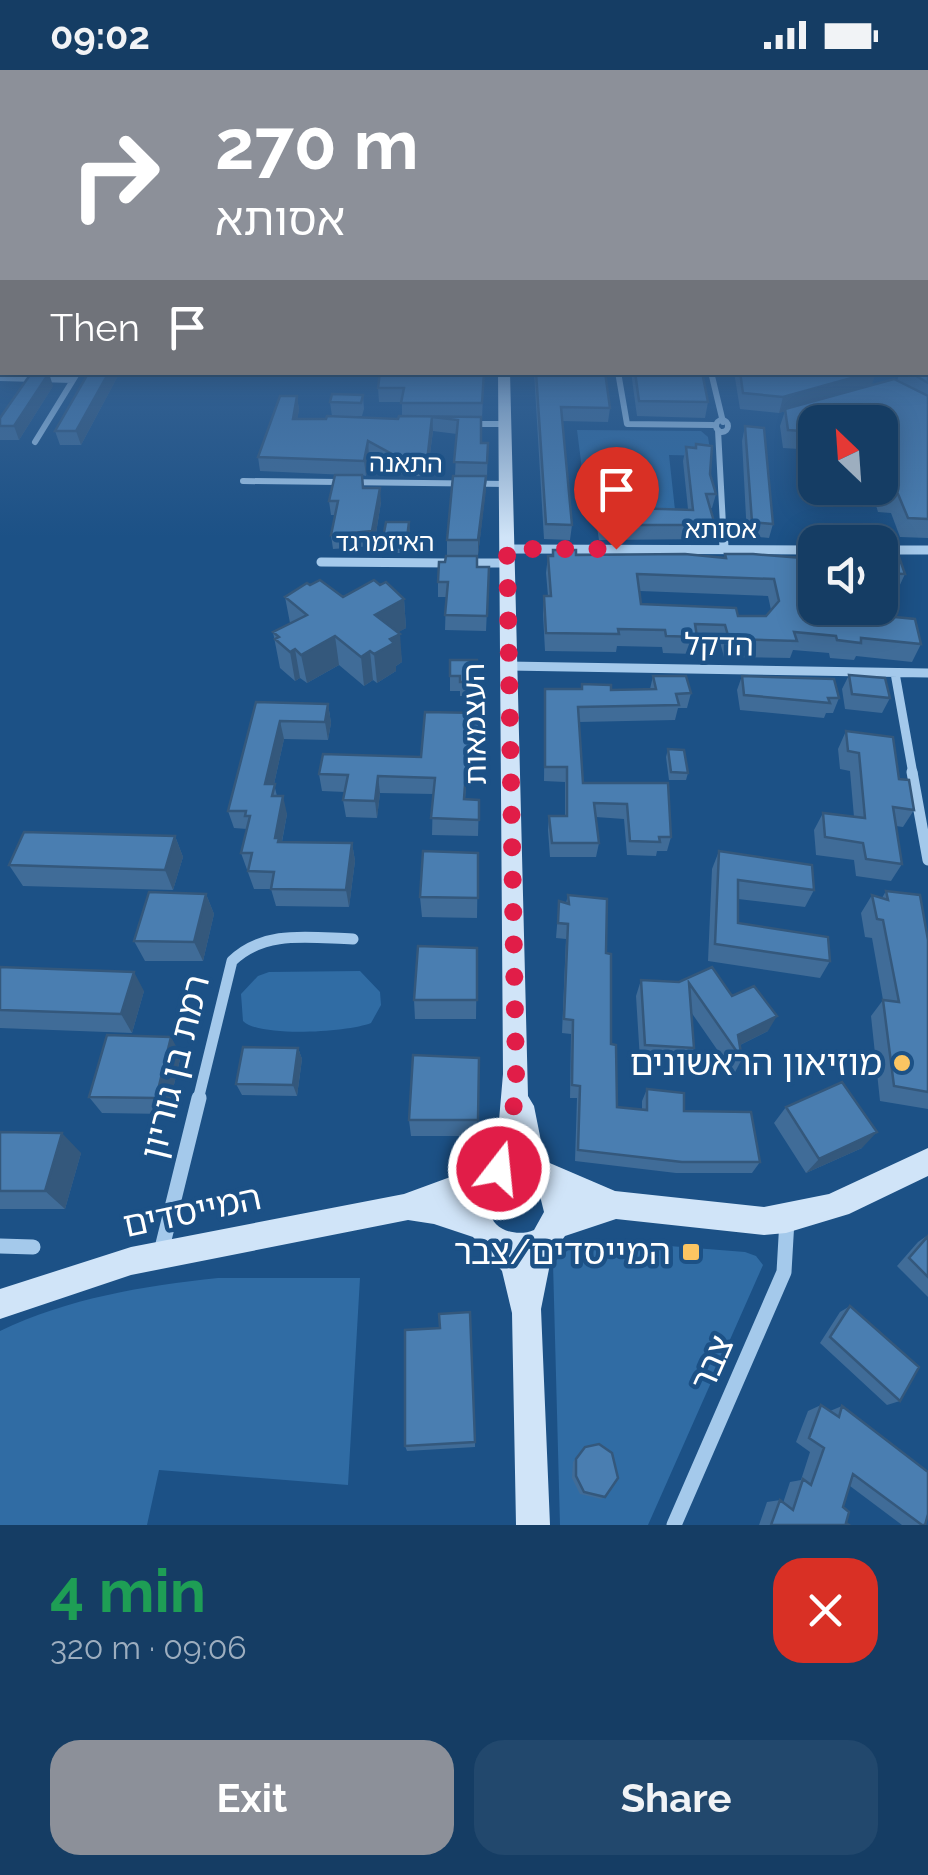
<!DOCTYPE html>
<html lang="en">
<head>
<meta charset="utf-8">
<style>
	body { margin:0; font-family:Raleway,"Noto Sans Hebrew",sans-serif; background:#22486d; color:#f1f3f6; height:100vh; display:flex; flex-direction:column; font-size:38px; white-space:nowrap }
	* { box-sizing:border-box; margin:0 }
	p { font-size:32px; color:#9daebf }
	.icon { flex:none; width:55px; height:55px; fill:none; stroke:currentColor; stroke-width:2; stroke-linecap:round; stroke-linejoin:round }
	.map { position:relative; height:1455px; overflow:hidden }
	.details { display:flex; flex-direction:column; background:#153d64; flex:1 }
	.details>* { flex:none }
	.hud { position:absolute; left:0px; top:0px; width:930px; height:305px; box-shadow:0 5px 25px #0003,0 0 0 2px #345678; background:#8c9099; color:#fff; overflow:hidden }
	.needle { width:65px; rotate:335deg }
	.fabs { position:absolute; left:798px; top:335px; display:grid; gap:20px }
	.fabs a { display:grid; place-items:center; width:100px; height:100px; border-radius:20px; background:#153d64; box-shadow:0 5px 25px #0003,0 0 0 2px #345678; font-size:50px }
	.pin { position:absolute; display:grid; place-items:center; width:85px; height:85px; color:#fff; margin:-102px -42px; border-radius:50% 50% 50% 0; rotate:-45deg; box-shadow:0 0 10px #0007 }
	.pin .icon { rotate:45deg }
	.me { position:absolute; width:110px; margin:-55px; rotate:16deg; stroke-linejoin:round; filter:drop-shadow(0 0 8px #0008) }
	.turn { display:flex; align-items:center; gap:35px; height:210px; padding:0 50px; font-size:45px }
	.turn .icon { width:130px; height:130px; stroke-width:2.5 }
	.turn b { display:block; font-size:70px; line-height:85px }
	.then { display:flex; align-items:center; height:95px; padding:0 50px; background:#0003; gap:20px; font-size:38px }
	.round { display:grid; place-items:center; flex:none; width:105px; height:105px; border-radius:30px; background:#22486d }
	.headline { display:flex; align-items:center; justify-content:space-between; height:170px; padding:0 50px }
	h1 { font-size:60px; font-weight:700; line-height:75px; color:#1e9e55 }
	.action { display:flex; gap:20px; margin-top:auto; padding:20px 50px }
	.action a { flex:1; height:115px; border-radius:30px; background:#8c9099; color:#fff; font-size:40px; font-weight:700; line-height:115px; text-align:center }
	.action a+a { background:#22486d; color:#f1f3f6 }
	.status { display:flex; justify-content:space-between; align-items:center; height:70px; padding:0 50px; background:#153d64; direction:ltr }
	.status svg { height:28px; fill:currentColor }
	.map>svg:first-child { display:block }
</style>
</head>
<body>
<div class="status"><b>09:02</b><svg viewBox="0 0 49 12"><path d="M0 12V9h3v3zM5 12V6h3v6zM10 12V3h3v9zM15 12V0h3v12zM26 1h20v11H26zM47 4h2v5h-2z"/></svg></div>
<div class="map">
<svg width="928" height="1455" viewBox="0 0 928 1455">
	<rect width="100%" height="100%" fill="#1c5186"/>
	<path fill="#306ca4" d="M577 360 701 361 708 367 711 386 669 385 675 440 587 439Z
		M360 901 380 922 381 935 371 953C349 962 260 968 243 951L241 924 258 906 269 902Z
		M581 1169 745 1182 756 1186 763 1195 648 1455H560L553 1193Z
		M218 1208H360L348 1415 159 1400 147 1455H0V1261C69 1228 143 1216 218 1208Z"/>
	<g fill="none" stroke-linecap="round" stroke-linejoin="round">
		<path stroke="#a4c9eb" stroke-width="6" d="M618 302 627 354 713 355
			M711 302 723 352
			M0 308 73 310
			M716 356a6 6 0 1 1 12 0a6 6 0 1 1-12 0Z
			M469 354H507
			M718 360 723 455
			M35 372 78 302
			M243 411 508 414"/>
		<path stroke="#a4c9eb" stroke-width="9" d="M723 453 724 479
			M507 479 815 480
			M880 480H928
			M321 492 450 493
			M467 493H508
			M508 596 928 603
			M895 603 913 704"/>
		<path stroke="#a4c9eb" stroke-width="11" d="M912 702 928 790
			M198 1030 232 891C265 859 311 868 353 869"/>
		<path stroke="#a4c9eb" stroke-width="15" d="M0 1176 33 1177
			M161 1182 199 1028
			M674 1455 784 1202 787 1150"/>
		<path fill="#d0e4f8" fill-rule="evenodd" d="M498 302H510L528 1026 534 1036 545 1091 615 1121 764 1137 829 1124 928 1078V1106L849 1144 786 1163 764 1165 616 1149 565 1166 552 1184 541 1239 550 1455H516L512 1243 502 1201 473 1167 434 1154 408 1150 131 1205 0 1249V1219L131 1177 404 1124 483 1095 494 1078 498 1062 503 1004ZM520 1110 539 1122 544 1142 534 1160C516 1168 486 1159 491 1135 493 1126 499 1119 504 1112Z"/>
	</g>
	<path fill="#406c98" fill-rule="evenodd" d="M928 297V468L900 467 891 443 878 442 871 418H880V352H815V380L783 378 780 356 785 341 779 343 740 339 734 302H876L871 315 897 311 900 302H928Z
		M89 302H120L81 375H60L55 361Z
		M484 302 481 373H488L487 407 478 485H447V470L455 406 457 364 433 361 427 406H406L369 386 366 406 362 405 363 418 381 432 374 476 333 479 331 465 335 445H331L329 431 347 405 260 401 258 387 297 326 299 340 297 349H326L332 346 330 332 363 325 364 339 362 346H332L398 349 402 346V332H379L378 318Z
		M534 302H605L610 338 608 352 562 351 572 455 570 470 544 469Z
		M631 302H703L708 332 705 348 637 346Z
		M53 316 19 370H0V348Z
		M745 356 773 454 769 468 747 466 742 371Z
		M686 377 710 404 716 424 712 438H710L715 455 711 469 599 470 596 451 598 437 688 439 683 391Z
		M409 452 410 467 408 483H384L383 468Z
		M553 480 576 485 724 488 725 484 921 574 912 592 856 586 854 590 830 588 829 583 793 580 790 588 724 587 720 572H696L693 584 663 583 662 577 617 576 616 582 545 581 543 544 544 526H548L546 503 548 486H552ZM640 521 768 526 771 540 766 546H738L641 534Z
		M880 483 905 504 898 519 880 518Z
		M477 497H489L486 561 445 560 446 527H438V512Z
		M310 515 343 527 404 529 406 558 398 562 402 592 396 596V601L377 613 373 610 364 616 339 595 307 613 300 608 295 611 280 598 273 562 290 553 285 527Z
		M450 590H477V626H460V621H450Z
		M849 605 890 628 882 643 845 639 842 619Z
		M653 606 691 623 687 638H678L675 650 579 652 583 713H668L671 767 667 781H657L656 786 627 785 624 749 596 747 599 773 596 787H550L548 760 549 746H565V712L544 711 545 619H581L582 614 611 620 650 619Z
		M742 606 839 628 833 643H826L824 648 740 640 737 620Z
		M256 632 328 634 331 653 328 670 284 669 274 714 277 726 287 744 282 772 352 773 355 791 349 837 276 836 271 819H254L241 783 247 759 234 758 228 741Z
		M479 643 478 682H473V717H466L465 729 479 730 478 766 432 765 433 724 380 723 377 748 346 747 343 730 345 722 322 721 319 704 421 687Z
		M846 661 899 709 914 740 903 757 896 756 902 794 891 811 856 806 854 790 816 785 814 760 823 743 854 747 850 701 840 699 838 679Z
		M668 679 688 703 686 710H669L666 687Z
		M175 766 183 787 173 820 23 816 9 795Z
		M719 781 814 820 805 837 738 829V853L830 891 820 908 708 891 712 799Z
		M478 783 477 848 422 847 420 827Z
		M886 821 928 870V1039L880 1031 871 946 883 930 872 868 865 867 861 843 872 825 882 828Z
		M206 824 214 844 203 891H145L134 871Z
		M568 825 606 883 611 974 617 1037 642 1039V1031L647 1019 684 1041 760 1092 752 1103H676L575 1091 577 1028H570L571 964 562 963 566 869 556 868 559 831 566 833Z
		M477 878 476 949H415L414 930Z
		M0 897 144 921 132 963 0 958Z
		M641 910 679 912 732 926 768 961 740 975 742 989 734 1004 691 942 694 978 688 992 640 990 636 926Z
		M298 978 302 989 297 1026 242 1025 236 1014Z
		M181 985 167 1044 102 1043 89 1027Z
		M479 988 477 1066H411L409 1050Z
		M786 1037 862 1078 806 1103 774 1053Z
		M0 1062 81 1083 65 1139H0Z
		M928 1165V1227L897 1196 918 1172Z
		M850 1236 900 1331 887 1335 820 1273 840 1242Z
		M440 1258 475 1372V1377L407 1381 405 1376Z
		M821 1335 830 1341 842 1336 925 1455H902L850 1416 843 1437 846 1453 849 1455H759L767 1432 780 1430 783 1433 790 1412 801 1410 810 1382 796 1372 808 1341Z
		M585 1377 605 1427 601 1429 580 1424 572 1408 573 1392Z"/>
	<path fill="#34587c" d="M109 302H120L81 375 76 361Z
		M876 302 871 318 779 343 783 327Z
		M49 303 53 316 19 370 14 356Z
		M297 326 299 340 295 363 293 349Z
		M432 347 433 361 427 406V392Z
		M368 371 369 386 366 406 364 391Z
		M486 406V421L478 485V470Z
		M380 418 381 432 374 476 372 461Z
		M409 452 410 467 408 483 407 468Z
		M404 529 406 558 378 574 375 545Z
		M400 564 402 592 396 596V601L377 613 374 584 390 569Z
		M335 566 339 595 307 613 301 585Z
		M295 579 300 608 295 611 290 582Z
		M370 581 373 610 364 616 361 587Z
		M328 634 331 653 328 670 325 652Z
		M280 651 284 669 270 732 265 714Z
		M378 706 380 723 377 748 375 731Z
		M283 726 287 744 281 776 275 768Z
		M175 766 183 787 173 820 165 800Z
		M352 773 355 791 349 837 346 820Z
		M206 824 214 844 203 891 194 872Z
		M134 902 144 921 132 963 121 944Z
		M777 946 768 961 734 978 738 965Z
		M171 967 181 985 167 1044 156 1028Z
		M298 978 302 989 297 1026 293 1015Z
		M877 1062 862 1078 806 1103 819 1089Z
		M62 1063 81 1083 65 1139 45 1121Z"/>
	<path fill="#4a7eb1" stroke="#34587c" stroke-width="2.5" fill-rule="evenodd" d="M928 297V313L910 302H928Z
		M32 302 49 303 14 356H0V348Z
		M89 302H109L76 361H55Z
		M380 302H484L482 333H401L404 318H378Z
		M536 302H605L610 338 561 337 572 455 546 454Z
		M635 302H702L708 332 639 331Z
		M740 302H873L783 327 743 323Z
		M894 309 928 326V449L908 448 898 424 886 423 880 405V352H815V362L788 360 785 339Z
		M332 324 363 325 361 333 330 332Z
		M280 326H297L293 349H326L327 346 398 349 399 346 481 347V373H488L487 393 454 392 458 350 432 347 427 392 405 391 368 371 364 391 258 387Z
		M745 356 764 358 773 454 752 452Z
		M696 374 712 376 710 404 716 424H706L715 455H601L598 437 693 440 686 377 696 378Z
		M335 405H362L363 418H380L372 461 331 465 338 431H329Z
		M453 406H486L478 470H447Z
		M386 452H409L407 468H383Z
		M553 480H576V485L685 484 726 488 725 484H753L815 489V538H854L855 543 915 549 921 574 861 568V573L837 570 836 566 794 562 797 571 729 569 725 555 695 554 697 567 666 566 665 560 618 559 619 564 546 563 544 526H551L548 486H553ZM637 504 774 509 779 531 766 546H738L736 538 641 534Z
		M880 483 898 484 905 504 880 503Z
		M446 486H477V497H489L487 546 445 545 448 512H438L439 492H445Z
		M320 510 343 527 374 510 380 515 386 512 404 529 375 545 400 564 390 569 394 573 374 584 370 581 361 587 335 566 301 585 295 579 290 582 275 569 279 567 273 562 307 545 285 527 307 513 310 515Z
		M450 590H477L478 612H460V606H450Z
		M849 605 885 608 890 628 852 624Z
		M653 606H686L691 623 676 624 679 635 578 637 583 713H668L671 767H659L660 772 630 771 627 734 594 733 599 773H552L549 746H567V697H545V619H582V614L611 615V620L656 619Z
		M742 606 834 609 839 628H828L830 633 744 625Z
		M256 632 328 634 325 652 280 651 265 714H275L272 726H283L275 768H279L278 772 352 773 346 820 271 819 274 802 248 801 252 783H241L250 746H245L246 741H228Z
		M425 642 479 643V665H474L473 700H466L464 729 479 730V750L431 748 435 708 378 706 375 731 343 730 348 705 319 704 323 684 421 687Z
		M846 661 893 667 899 709 909 710 914 740 893 737 902 794 866 789 863 773 825 767 823 743 865 748 859 683 848 681Z
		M668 679 684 680 688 703 671 702Z
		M24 762 175 766 165 800 9 795Z
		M423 781 478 783V828L420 827Z
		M719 781 812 795 814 820 738 810V853L828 867 830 891 715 874Z
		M886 821 920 825 928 870V1022L894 1016 883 930 899 932 883 850 877 849 872 825 888 830Z
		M149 822 206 824 194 872 134 871Z
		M568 825 607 829 606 883 611 884V974L616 975 617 1037 647 1040V1019L684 1023V1041L751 1042 760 1092H682L578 1080 580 1016 572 1015 573 950 564 949 568 854 558 853 559 831 569 834Z
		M418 876 477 878V930H414Z
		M0 897 134 902 121 944 0 940Z
		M712 897 732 926 754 916 777 946 738 965 742 989 689 913 694 978 645 975 641 910 679 912Z
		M107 965 171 967 156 1028 89 1027Z
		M243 977 298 978 293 1015 236 1014Z
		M413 985 479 988 478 1050H409Z
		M842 1012 877 1062 819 1089 786 1037Z
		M0 1062 62 1063 45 1121H0Z
		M928 1166V1207L909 1188Z
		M850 1236 919 1297 900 1331 830 1267Z
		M470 1242 475 1372 405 1376V1260L440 1258 439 1244Z
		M821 1335 839 1347 842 1336 928 1402V1444L925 1455H922L853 1404 843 1437 849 1442 846 1453 849 1455H771L780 1430 793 1440 803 1409 811 1415 824 1378 809 1368Z
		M599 1374 612 1383 618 1408 605 1427 584 1422 576 1406V1389L585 1377Z"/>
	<linearGradient id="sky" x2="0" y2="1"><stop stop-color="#0f2d4a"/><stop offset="0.56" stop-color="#3a6595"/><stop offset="1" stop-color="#3a6595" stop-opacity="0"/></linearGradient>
	<rect width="928" height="467" fill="url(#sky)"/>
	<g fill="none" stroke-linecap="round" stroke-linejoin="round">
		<path stroke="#e11d48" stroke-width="18" stroke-dasharray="0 32.4" d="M499 1099 512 1059 516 1004 507 479H616"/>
	</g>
	<g fill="#fbc562" stroke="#1c5186" stroke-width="4">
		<circle cx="902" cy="993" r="10"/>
		<rect x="681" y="1172" width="20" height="20" rx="5"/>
	</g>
	<g text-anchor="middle" stroke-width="9" stroke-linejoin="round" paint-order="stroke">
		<g font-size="25" fill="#fff" stroke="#1c5186">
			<text transform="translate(406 393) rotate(1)" y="9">התאנה</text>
			<text x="721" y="468">אסותא</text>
			<text x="385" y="481">האיזמרגד</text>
		</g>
		<g font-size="30" fill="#fff" stroke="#1c5186">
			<text transform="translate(719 575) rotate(1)" y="10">הדקל</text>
			<text transform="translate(475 654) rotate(-91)" y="10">העצמאות</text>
		</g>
		<g font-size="35" fill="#fff" stroke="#1c5186" text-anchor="end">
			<text x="882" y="1005">מוזיאון הראשונים</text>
			<text x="671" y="1194">המייסדים/צבר</text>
		</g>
		<g font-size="35" fill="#fff" stroke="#1c5186">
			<text transform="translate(175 997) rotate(-76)" y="12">רמת בן גוריון</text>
			<text transform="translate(192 1141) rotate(-12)" y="12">המייסדים</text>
			<text transform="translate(712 1293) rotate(-66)" y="12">צבר</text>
		</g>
	</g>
</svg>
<div class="fabs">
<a><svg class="needle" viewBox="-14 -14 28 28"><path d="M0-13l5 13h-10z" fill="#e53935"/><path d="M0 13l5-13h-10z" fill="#9daebf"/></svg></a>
<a><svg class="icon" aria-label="sound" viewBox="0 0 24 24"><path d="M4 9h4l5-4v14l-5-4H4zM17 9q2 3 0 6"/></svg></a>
</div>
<div class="pin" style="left:616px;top:479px;background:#d93025"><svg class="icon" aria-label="arrive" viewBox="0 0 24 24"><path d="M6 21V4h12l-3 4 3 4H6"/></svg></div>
<svg class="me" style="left:499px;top:1099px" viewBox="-20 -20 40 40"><circle r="17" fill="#e11d48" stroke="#fff" stroke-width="3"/><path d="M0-11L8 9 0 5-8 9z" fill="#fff"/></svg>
<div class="hud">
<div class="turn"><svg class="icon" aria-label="right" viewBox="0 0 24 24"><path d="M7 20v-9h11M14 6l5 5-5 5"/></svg><div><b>270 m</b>אסותא</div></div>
<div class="then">Then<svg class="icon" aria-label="arrive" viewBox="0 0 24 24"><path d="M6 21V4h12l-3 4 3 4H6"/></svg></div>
</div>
</div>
<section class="details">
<div class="headline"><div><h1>4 min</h1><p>320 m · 09:06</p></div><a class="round" style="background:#d93025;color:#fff"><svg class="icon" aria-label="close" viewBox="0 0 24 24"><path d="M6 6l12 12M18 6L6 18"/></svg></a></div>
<div class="action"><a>Exit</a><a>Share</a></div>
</section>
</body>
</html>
